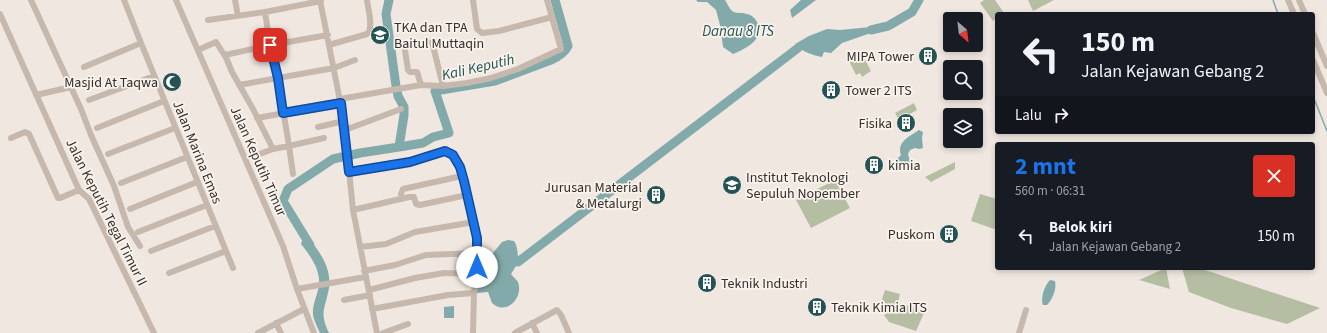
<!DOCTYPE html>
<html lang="id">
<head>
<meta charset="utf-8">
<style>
	body { margin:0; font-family:"Source Sans 3",sans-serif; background:#242831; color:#f1f3f6; height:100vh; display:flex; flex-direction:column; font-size:15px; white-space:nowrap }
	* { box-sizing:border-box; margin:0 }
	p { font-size:13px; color:#9ea1a6 }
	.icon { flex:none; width:22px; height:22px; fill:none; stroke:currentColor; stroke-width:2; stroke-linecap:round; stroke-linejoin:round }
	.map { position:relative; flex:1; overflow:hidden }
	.side { position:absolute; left:995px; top:142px; width:320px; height:128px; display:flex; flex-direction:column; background:#171b24; border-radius:4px; box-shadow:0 2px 6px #0003 }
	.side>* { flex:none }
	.top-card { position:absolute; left:995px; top:12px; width:320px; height:122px; border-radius:4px; box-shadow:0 2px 6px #0003; background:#171b24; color:#f1f3f6; overflow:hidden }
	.needle { width:26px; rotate:152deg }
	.tools { position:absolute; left:943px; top:12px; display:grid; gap:8px }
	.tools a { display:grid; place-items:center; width:40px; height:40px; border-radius:4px; background:#171b24; box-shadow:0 2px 6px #0003; font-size:20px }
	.pin { position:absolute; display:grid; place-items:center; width:34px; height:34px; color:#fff; margin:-17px; border-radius:8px; box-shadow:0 2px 6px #0006 }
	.me { position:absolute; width:44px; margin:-22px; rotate:0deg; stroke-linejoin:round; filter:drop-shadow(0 0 3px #0008) }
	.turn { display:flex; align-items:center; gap:14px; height:84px; padding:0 20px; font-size:18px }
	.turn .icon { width:52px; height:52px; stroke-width:2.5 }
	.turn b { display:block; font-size:28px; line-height:34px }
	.then { display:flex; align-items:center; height:38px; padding:0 20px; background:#0003; gap:8px; font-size:15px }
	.round { display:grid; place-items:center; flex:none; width:42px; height:42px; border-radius:4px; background:#242831 }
	.overview { display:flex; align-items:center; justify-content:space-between; height:68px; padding:0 20px }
	h1 { font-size:24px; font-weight:700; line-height:30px; color:#1a73e8 }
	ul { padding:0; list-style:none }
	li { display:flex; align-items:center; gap:12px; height:52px; padding:0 20px }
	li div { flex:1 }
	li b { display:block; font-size:15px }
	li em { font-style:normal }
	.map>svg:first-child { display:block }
</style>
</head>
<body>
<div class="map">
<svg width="1327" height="333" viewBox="0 0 1327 333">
	<rect width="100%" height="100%" fill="#f0e8e0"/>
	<path fill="#b5bea2" d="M984 0H995L1004 13 997 14V18L993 21 980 3Z
		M1028 0H1054L1033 11Z
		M860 50 871 71 862 77 860 73 856 75 847 57Z
		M914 103 917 110 899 120 895 113Z
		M955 162V169L931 182 925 177Z
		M835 180 850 208 811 228 796 200Z
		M980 194 997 199V230L971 221Z
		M1166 268 1170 289 1139 280Z
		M1182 268H1199L1320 308 1287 324 1231 308 1189 292Z
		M885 290 900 294 898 303 925 311 916 331 889 322 884 315 889 312 882 299Z"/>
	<path fill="#83aaaa" d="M696 0H725C727 3 729 8 732 11 736 14 742 12 747 14 752 15 756 19 758 24 764 40 745 49 733 54L723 47 720 25 716 10 707 2H698Z
		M801 0H816L792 18 790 10Z
		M871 27V33L842 43 831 53 824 52 822 57C812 55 802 52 795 44L809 36 827 29 840 30Z
		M919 130 923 132 922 138 923 148 919 149 915 148 910 150 908 154 910 162 907 165 896 166V160L901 155C896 142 910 136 919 130Z
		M304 234C318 248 332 267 329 288 325 310 319 312 329 333H320C317 326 312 318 313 310 314 299 320 290 319 279 318 266 309 254 301 244Z
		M508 240 514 241C518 246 518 257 518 263L511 274C513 277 516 279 518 282 524 298 506 316 492 303L488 292 477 293 481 248 484 252 486 258 488 259 502 242Z
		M1050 280 1055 281C1057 289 1052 300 1047 305H1043C1040 298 1045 285 1050 280Z
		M454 306V318H444V307Z"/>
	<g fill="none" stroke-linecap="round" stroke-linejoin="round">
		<path stroke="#83aaaa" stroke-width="1.5" d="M1273 0 1278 14
			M1313 96 1327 131"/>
		<path stroke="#83aaaa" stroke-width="9" d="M871 30 888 26 912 12 919 0
			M399 147 423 143 433 137 449 133 435 91 495 81 551 60C558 57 565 52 568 46L555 0
			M310 245 283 201 288 189 333 159 360 153 399 147 404 115V107L398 96 396 86 386 14 389 0
			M518 262 798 48"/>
		<path stroke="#c7b8ad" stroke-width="6" d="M31 0 81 109 91 135 114 186 128 227 140 246
			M124 0 141 43 233 268
			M176 0 283 246 297 289 314 333
			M235 0 238 16
			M320 0 344 121 353 210 377 333
			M473 0 477 29 482 33 499 31 552 17
			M1288 0 1294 14
			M1299 0 1305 14
			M0 14 79 190 89 199 154 333
			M208 20 265 12 321 1
			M1313 33 1327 66
			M432 42 443 86
			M329 45 367 34C374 28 368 9 367 0
			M198 50 216 42 225 56
			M405 50 408 70 410 72H417L421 85
			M1313 60 1327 93
			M84 67 141 43
			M239 85 334 68 355 60
			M36 95 71 87
			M340 99 421 85 443 86 467 83 491 78 518 69 561 49 547 0
			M89 100 154 76
			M257 118 341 103
			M318 127 344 121
			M97 128 164 101
			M345 130 401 109
			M11 138 25 132 29 134 58 198H60L79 190
			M273 149 253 109 232 72 225 55 271 45 328 35
			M108 154 175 128
			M257 155 273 149 289 146 278 79 270 45 265 12
			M349 173 410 162 445 151 451 153C463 165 476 222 477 241 478 259 476 276 474 293
			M293 174 289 146 324 138
			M121 183 187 157
			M402 199 401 194 403 189 462 176
			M130 209 197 182
			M353 210 409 197H414L416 204 420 205 467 195
			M138 232 207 205
			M360 247 386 244 415 232 474 222
			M151 251 215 226
			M364 271 395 265 426 255 477 253
			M169 273 226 251
			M297 289 365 277
			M369 290 415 278 444 273 476 274
			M344 300 370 295
			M372 309 448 295 474 293 473 333
			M276 323 281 333
			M532 323 537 333
			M258 333 304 309
			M383 333 408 324
			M515 333 557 310 561 315 569 333
			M1019 333 1026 310"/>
	</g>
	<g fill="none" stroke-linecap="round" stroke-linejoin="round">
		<g stroke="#114b97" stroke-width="10">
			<path id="route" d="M270 45 278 78 283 113 341 103 349 172 410 162 445 151 453 155 460 167 464 181 477 238V267"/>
		</g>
		<use href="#route" stroke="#1a73e8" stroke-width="7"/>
	</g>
	<defs>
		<g id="school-disc" transform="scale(1)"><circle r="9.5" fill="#255254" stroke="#f8f3ec"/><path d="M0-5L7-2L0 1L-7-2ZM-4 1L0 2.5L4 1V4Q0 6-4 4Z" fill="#fff"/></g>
		<g id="building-disc" transform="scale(1)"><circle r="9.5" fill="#255254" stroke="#f8f3ec"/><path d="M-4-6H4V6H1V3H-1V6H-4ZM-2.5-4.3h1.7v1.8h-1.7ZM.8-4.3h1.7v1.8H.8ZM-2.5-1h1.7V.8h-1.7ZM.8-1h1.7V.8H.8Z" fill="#fff"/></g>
		<g id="mosque-disc" transform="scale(1)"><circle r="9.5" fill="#255254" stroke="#f8f3ec"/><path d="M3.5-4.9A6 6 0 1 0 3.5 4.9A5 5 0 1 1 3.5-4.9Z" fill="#fff"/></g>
		<g id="university-disc" transform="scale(1)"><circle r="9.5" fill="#255254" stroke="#f8f3ec"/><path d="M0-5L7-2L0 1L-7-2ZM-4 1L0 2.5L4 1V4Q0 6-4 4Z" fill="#fff"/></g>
	</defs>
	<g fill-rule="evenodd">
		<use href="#school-disc" x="380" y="35"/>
		<use href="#building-disc" x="928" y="56"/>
		<use href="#mosque-disc" x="172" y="82"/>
		<use href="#building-disc" x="831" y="90"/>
		<use href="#building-disc" x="906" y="123"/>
		<use href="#building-disc" x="874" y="165"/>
		<use href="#university-disc" x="732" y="185"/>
		<use href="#building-disc" x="656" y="195"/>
		<use href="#building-disc" x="949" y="234"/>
		<use href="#building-disc" x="707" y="283"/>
		<use href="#building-disc" x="817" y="307"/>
	</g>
	<g text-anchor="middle" stroke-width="3.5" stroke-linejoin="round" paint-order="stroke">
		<g font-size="14" fill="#372e2b" stroke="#f8f3ec" text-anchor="start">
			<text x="394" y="32">TKA dan TPA<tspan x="394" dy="16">Baitul Muttaqin</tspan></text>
			<text x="914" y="61" text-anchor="end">MIPA Tower</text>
			<text x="158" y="87" text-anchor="end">Masjid At Taqwa</text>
			<text x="845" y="95">Tower 2 ITS</text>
			<text x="892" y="128" text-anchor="end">Fisika</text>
			<text x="888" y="170">kimia</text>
			<text x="746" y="182">Institut Teknologi<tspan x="746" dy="16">Sepuluh Nopember</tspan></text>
			<text x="642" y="192" text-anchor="end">Jurusan Material<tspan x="642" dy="16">&amp; Metalurgi</tspan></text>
			<text x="935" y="239" text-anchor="end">Puskom</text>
			<text x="721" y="288">Teknik Industri</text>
			<text x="831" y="312">Teknik Kimia ITS</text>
		</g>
		<g font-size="14" fill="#372e2b" stroke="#f8f3ec">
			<text transform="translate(198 152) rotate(68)" y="5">Jalan Marina Emas</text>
			<text transform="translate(259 161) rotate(66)" y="5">Jalan Keputih Timur</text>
			<text transform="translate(107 212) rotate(63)" y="5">Jalan Keputih Tegal Timur II</text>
		</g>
		<g font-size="15" font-style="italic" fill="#255254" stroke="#f8f3ec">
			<text x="738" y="36">Danau 8 ITS</text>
			<text transform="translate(478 67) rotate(-13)" y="5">Kali Keputih</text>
		</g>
	</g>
</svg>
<div class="tools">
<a><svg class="needle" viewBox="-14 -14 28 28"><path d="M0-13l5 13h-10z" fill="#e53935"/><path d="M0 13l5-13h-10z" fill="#9ea1a6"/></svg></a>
<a><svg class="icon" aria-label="search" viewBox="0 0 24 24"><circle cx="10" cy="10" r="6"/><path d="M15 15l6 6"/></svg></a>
<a><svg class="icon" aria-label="layers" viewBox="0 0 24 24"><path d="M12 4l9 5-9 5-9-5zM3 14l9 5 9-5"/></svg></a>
</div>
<div class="pin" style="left:270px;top:45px;background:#d93025"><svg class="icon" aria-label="arrive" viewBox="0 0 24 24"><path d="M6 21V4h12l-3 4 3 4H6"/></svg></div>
<svg class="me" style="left:477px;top:267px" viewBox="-20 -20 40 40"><circle r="19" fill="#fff"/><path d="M0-13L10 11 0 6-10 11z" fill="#1a73e8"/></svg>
<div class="top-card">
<div class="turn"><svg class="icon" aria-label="left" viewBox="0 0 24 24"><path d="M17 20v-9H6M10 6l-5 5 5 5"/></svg><div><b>150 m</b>Jalan Kejawan Gebang 2</div></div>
<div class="then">Lalu<svg class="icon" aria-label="right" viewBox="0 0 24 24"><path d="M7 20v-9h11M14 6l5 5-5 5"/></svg></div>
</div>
<section class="side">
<div class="overview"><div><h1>2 mnt</h1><p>560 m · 06:31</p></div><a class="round" style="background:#d93025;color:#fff"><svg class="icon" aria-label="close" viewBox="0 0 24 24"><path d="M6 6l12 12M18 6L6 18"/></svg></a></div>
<ul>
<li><svg class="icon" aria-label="left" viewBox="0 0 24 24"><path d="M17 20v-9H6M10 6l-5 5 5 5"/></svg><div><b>Belok kiri</b><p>Jalan Kejawan Gebang 2</p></div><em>150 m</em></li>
</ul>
</section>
</div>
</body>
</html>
